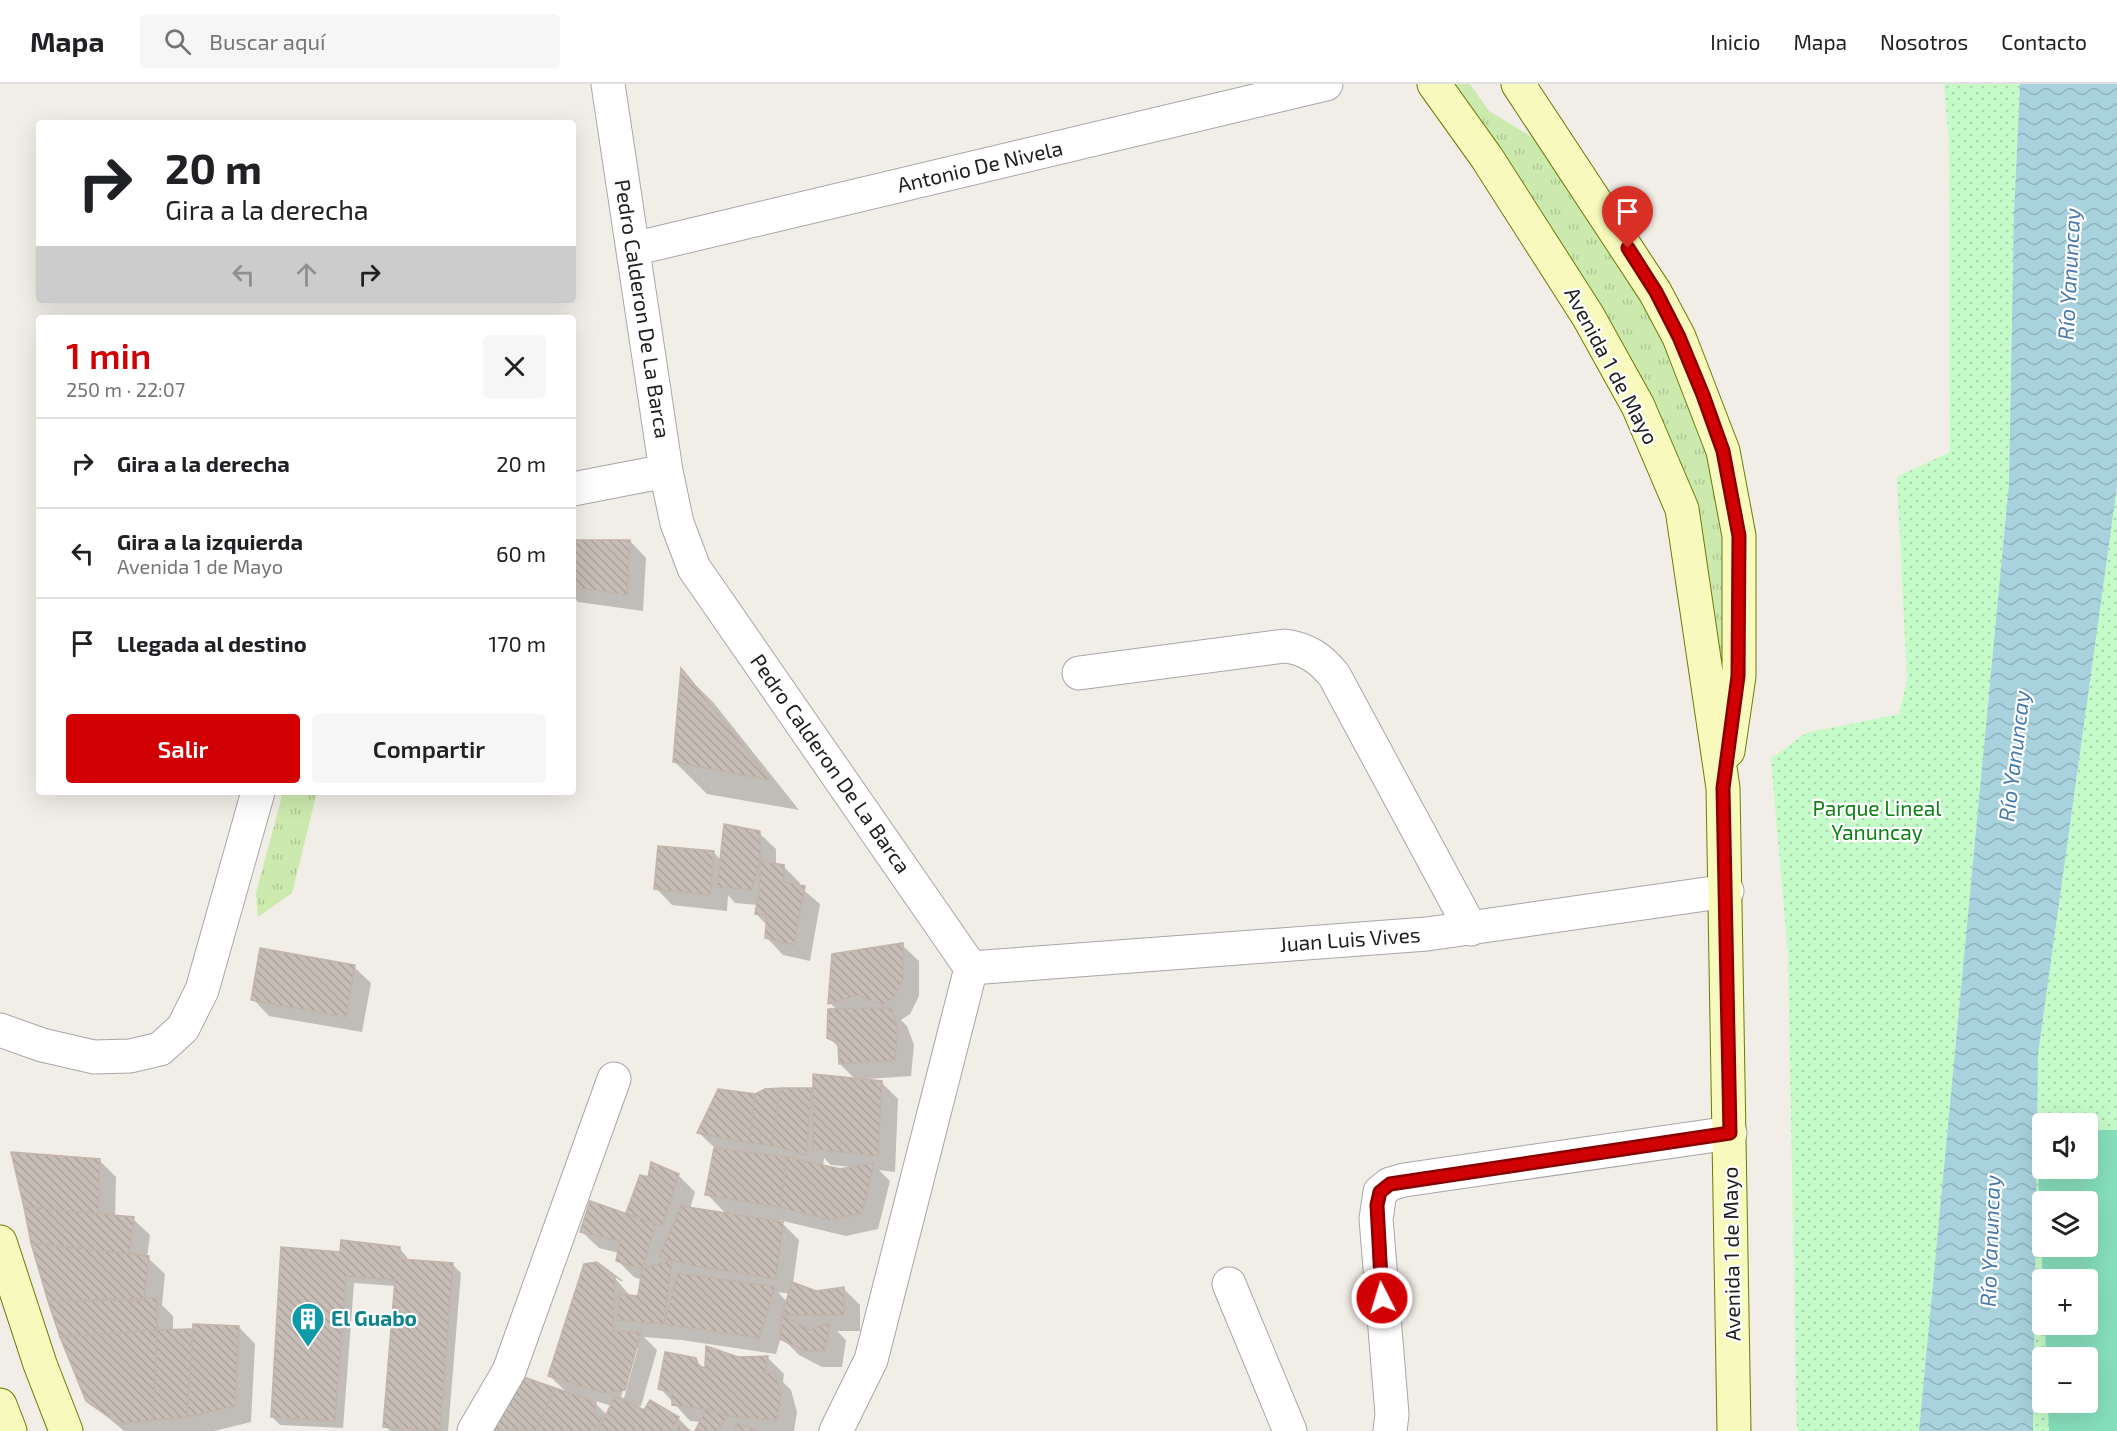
<!DOCTYPE html>
<html lang="es">
<head>
<meta charset="utf-8">
<style>
	body { margin:0; font-family:"Exo 2",sans-serif; background:#f6f6f6; color:#202124; height:100vh; display:flex; flex-direction:column; font-size:22px; white-space:nowrap }
	* { box-sizing:border-box; margin:0 }
	p { font-size:20px; color:#757577 }
	.icon { flex:none; width:33px; height:33px; fill:none; stroke:currentColor; stroke-width:2; stroke-linecap:round; stroke-linejoin:round }
	.map { position:relative; flex:1; overflow:hidden }
	.sheet { position:absolute; left:36px; top:231px; width:540px; height:480px; display:flex; flex-direction:column; background:#fff; border-radius:6px; box-shadow:0 6px 24px #0002 }
	.sheet>* { flex:none }
	.top-card { position:absolute; left:36px; top:36px; width:540px; height:183px; border-radius:6px; box-shadow:0 6px 24px #0002; background:#fff; color:#202124; overflow:hidden }
	.buttons { position:absolute; left:2032px; top:1029px; display:grid; gap:12px }
	.buttons a { display:grid; place-items:center; width:66px; height:66px; border-radius:6px; background:#fff; box-shadow:0 6px 24px #0002; font-size:30px }
	.pin { position:absolute; display:grid; place-items:center; width:51px; height:51px; color:#fff; margin:-62px -26px; border-radius:50% 50% 50% 0; rotate:-45deg; box-shadow:0 0 6px #0007 }
	.pin .icon { rotate:45deg }
	.me { position:absolute; width:66px; margin:-33px; rotate:355deg; stroke-linejoin:round; filter:drop-shadow(0 0 4px #0008) }
	.turn { display:flex; align-items:center; gap:21px; height:126px; padding:0 30px; font-size:27px }
	.turn .icon { width:78px; height:78px; stroke-width:2.5 }
	.turn b { display:block; font-size:42px; line-height:51px }
	.lanes { display:flex; align-items:center; height:57px; padding:0 30px; background:#0003; justify-content:center; gap:30px; direction:ltr }
	.lanes .off { opacity:.35 }
	.round { display:grid; place-items:center; flex:none; width:63px; height:63px; border-radius:6px; background:#f6f6f6 }
	.head { display:flex; align-items:center; justify-content:space-between; height:102px; padding:0 30px }
	h1 { font-size:36px; font-weight:600; line-height:45px; color:#d10002 }
	.primary-button { display:flex; gap:12px; margin-top:auto; padding:12px 30px }
	.primary-button a { flex:1; height:69px; border-radius:6px; background:#d10002; color:#fff; font-size:24px; font-weight:600; line-height:69px; text-align:center }
	.primary-button a+a { background:#f6f6f6; color:#202124 }
	ul { padding:0; list-style:none }
	li { display:flex; align-items:center; gap:18px; height:90px; padding:0 30px; border-top:2px solid #e0e0e0 }
	li div { flex:1 }
	li b { display:block; font-size:22px }
	li em { font-style:normal }
	header { display:flex; align-items:center; gap:36px; box-sizing:border-box; height:84px; padding:0 30px; background:#fff; border-bottom:2px solid #e0e0e0 }
	header strong { font-size:28px }
	nav { display:flex; gap:33px; margin-inline-start:auto; font-size:21px }
	.search { width:420px; height:54px; background:#f6f6f6; display:flex; align-items:center; gap:15px; box-sizing:border-box; padding:0 21px; border-radius:6px; color:#757577; font-size:22px }
	.map>svg:first-child { display:block }
</style>
</head>
<body>
<header>
<strong>Mapa</strong>
<div class="search"><svg class="icon" aria-label="search" viewBox="0 0 24 24"><circle cx="10" cy="10" r="6"/><path d="M15 15l6 6"/></svg>Buscar aquí</div>
<nav><a>Inicio</a><a>Mapa</a><a>Nosotros</a><a>Contacto</a></nav>
</header>
<div class="map">
<svg width="2117" height="1347" viewBox="0 0 2117 1347">
	<defs>
		<pattern id="grass-tufts" width="24" height="20" patternUnits="userSpaceOnUse" patternTransform="scale(1.5)"><rect width="24" height="20" fill="#cceaae"/><path d="M3 7l-1-3M5 7V3M7 7l1-3M15 17l-1-3M17 17v-4M19 17l1-3" fill="none" stroke="#afc895"/></pattern>
		<pattern id="park-dots" width="8" height="8" patternUnits="userSpaceOnUse" patternTransform="scale(1.5)"><rect width="8" height="8" fill="#c5fac9"/><path d="M2 2h.1M6 6h.1" fill="none" stroke="#a9d6ac" stroke-width="1.8" stroke-linecap="round"/></pattern>
		<pattern id="water-waves" width="16" height="10" patternUnits="userSpaceOnUse" patternTransform="scale(1.5)"><rect width="16" height="10" fill="#a8d2de"/><path d="M0 5q4-4 8 0t8 0" fill="none" stroke="#90b4be"/></pattern>
		<pattern id="building-back-hatch" width="6" height="6" patternUnits="userSpaceOnUse" patternTransform="scale(1.5)"><rect width="6" height="6" fill="#c6bdb6"/><path d="M-1 5l2 2M0 0l6 6M5-1l2 2" fill="none" stroke="#aaa29c"/></pattern>
	</defs>
	<rect width="100%" height="100%" fill="#f1ede7"/>
	<path fill="url(#grass-tufts)" d="M1440 0H1470L1489 27 1558 69 1674 255 1734 453 1728 641 1684 424Z
		M283 708H317L292 809 258 833 256 809Z"/>
	<path fill="url(#park-dots)" fill-rule="evenodd" d="M1944 0H2020L2014 130 2009 399 1919 1347H1797L1788 871 1771 675 1806 649 1899 630 1907 597 1897 393 1950 368 1949 56Z
		M2117 403V1347H2033L2038 970ZM2043 1040H2088V1084H2043ZM2043 1118H2088V1162H2043ZM2043 1196H2088V1240H2043ZM2043 1274H2088V1318H2043Z"/>
	<path fill="#86dfbc" fill-rule="evenodd" d="M2036 1046H2043V1084H2088V1046H2117V1347H2049L2048 1319 2088 1318V1274L2046 1273 2045 1241 2088 1240V1196H2043V1199ZM2043 1118H2088V1162H2043Z"/>
	<path fill="url(#water-waves)" d="M2020 0H2117V403L2038 970 2033 1347H1919L2009 399 2014 130Z"/>
	<path fill="#0003" fill-rule="evenodd" d="M573 457H630L646 474 643 527 578 518 573 512Z
		M682 588 713 618 799 726 707 710 675 678Z
		M759 749 776 765V781L783 782 800 799V803L820 820 810 877 783 871 767 854V841L756 830 758 821 735 819 728 811 727 827 672 821 656 804 713 768 721 776Z
		M902 861 919 877V912L910 930 901 936 907 942 914 961 911 992 867 995 881 998 898 1015 895 1088 879 1086 890 1097 878 1145 846 1152 779 1136 799 1156 793 1200 816 1208 844 1205 860 1221V1247H837L846 1256 842 1283H822L799 1271 781 1253 776 1270 681 1256 644 1253 657 1266 641 1322 635 1323 678 1334 691 1347H492L489 1344 568 1310 550 1292 614 1193 631 1213H639L642 1196 634 1193 617 1176 619 1169 599 1164 582 1148 627 1131 641 1093 649 1095 652 1080 679 1092 695 1108 690 1125 727 1131 707 1110 716 1065 699 1049 755 1012 811 1006 814 1009 856 996 840 980 839 964 829 953 837 926 830 919ZM824 1074 831 1081 852 1083 840 1086 823 1083ZM778 1208 790 1210 787 1218ZM635 1264H638L624 1314 621 1313ZM592 1316 612 1322 607 1331Z
		M354 883 371 899 362 948 269 932 253 915Z
		M100 1077 116 1093 115 1133 133 1135 150 1151 147 1173 165 1190 162 1221 173 1232V1247L239 1243 255 1260 251 1338 214 1347H124L87 1316Z
		M399 1164 407 1173V1177L453 1181 461 1189 448 1347H390L385 1342 396 1202 354 1199 343 1344 280 1341 272 1333 342 1170Z
		M738 1274H768L784 1290 783 1298 791 1306 797 1328 794 1347H696L701 1338 690 1337 660 1304 695 1276 704 1284Z"/>
	<path fill="url(#building-back-hatch)" stroke="#c3b4a9" stroke-width="1.5" d="M573 456H630L627 511 573 503Z
		M681 584 686 590 770 696 673 678Z
		M724 740 760 747V777L752 806 717 803Z
		M658 762 714 767 710 811 654 805Z
		M760 777 784 781V798L805 802 794 861 765 854 767 831 755 830 759 809Z
		M903 859V895L894 913 882 921 858 911 828 920 832 870Z
		M260 864 355 881 346 933 251 916Z
		M891 924 898 944 895 976 839 980 838 959 827 954 828 925Z
		M813 990 882 997 878 1072 813 1065Z
		M781 1004 771 1061 749 1059 755 1010 765 1005Z
		M781 1004H812L806 1071 771 1061Z
		M718 1005 755 1010 749 1059 697 1049Z
		M714 1064 787 1073 780 1123 705 1111Z
		M11 1068 100 1075 98 1130 24 1123Z
		M787 1073 840 1085 874 1079 862 1129 829 1136 780 1123Z
		M651 1078 679 1090 662 1142 626 1129 640 1091 648 1093Z
		M590 1117 656 1140 642 1185 616 1177 620 1157 580 1148Z
		M681 1122 783 1138 776 1195 696 1182 659 1173Z
		M24 1123 134 1133 129 1170 31 1159Z
		M341 1156 400 1163V1175L453 1179 440 1347 383 1343 395 1196 346 1192 335 1337 271 1333 281 1163 340 1168Z
		M31 1159 149 1172 144 1216 48 1217Z
		M672 1176 664 1240 617 1236 619 1210 638 1212 642 1185Z
		M597 1178 622 1197 615 1192 613 1248H641L625 1306 604 1309 548 1292 584 1180Z
		M678 1189 775 1203 759 1254 664 1240Z
		M792 1198 816 1207 844 1203V1231H782Z
		M157 1214V1246L60 1253 48 1217Z
		M782 1231 810 1246 830 1238 825 1267H805L780 1255Z
		M193 1240 239 1242 235 1322 187 1333Z
		M193 1245 187 1333 153 1336 157 1246Z
		M157 1246 153 1336 119 1340 86 1317 60 1253Z
		M706 1262 738 1273 768 1272 765 1290 775 1288 781 1310 777 1336 727 1332 706 1325 672 1321V1309L658 1305 665 1268 696 1274 699 1284 705 1283Z
		M518 1291 555 1304 536 1347 487 1345Z
		M555 1304 596 1318 594 1331 602 1335 595 1347H536Z
		M615 1312 644 1326 650 1316 679 1333 671 1347H598Z
		M706 1325 727 1332 717 1347H695Z
		M737 1339 758 1347H735Z
		M678 1341 690 1347H677Z"/>
	<g fill="none" stroke-linecap="round" stroke-linejoin="round">
		<g stroke="#a7a7a7" stroke-width="35">
			<path id="minor" d="M608 0 666 387 677 439 694 484 971 884 871 1276 836 1347
				M633 165 1326 0
				M573 405 666 387
				M1079 589 1285 562C1307 565 1320 574 1334 591L1471 845
				M971 884 1427 850 1727 807
				M0 946 42 961 94 973 130 972 160 965 183 944 202 906 258 708
				M1229 1200 1290 1347
				M474 1347 509 1287 614 995
				M1390 1347 1392 1330 1376 1135 1380 1108 1390 1100 1404 1096 1730 1049"/>
		</g>
		<g stroke="#6e7a05" stroke-width="35">
			<path id="secondary" d="M1434 0 1487 74 1588 232 1638 322 1682 425 1723 704 1734 1347
				M1518 0 1655 208 1679 253 1723 367 1739 452V592L1728 667
				M0 1158 40 1280 66 1347
				M0 1321 10 1347"/>
		</g>
		<use href="#minor" stroke="#fff" stroke-width="33"/>
		<use href="#secondary" stroke="#f7fabc" stroke-width="33"/>
	</g>
	<g fill="none" stroke-linecap="round" stroke-linejoin="round">
		<g stroke="#880001" stroke-width="15">
			<path id="route" d="M1382 1214 1377 1121 1380 1108 1390 1100 1730 1049 1723 704 1738 592 1739 452 1723 367 1703 311 1679 253 1656 208 1628 164"/>
		</g>
		<use href="#route" stroke="#d10002" stroke-width="10"/>
	</g>
	<defs>
		<g id="building-pin" transform="scale(1.725)"><path d="M0 17L-7.5 6A9.5 9.5 0 1 1 7.5 6Z" fill="#0f9aa8" stroke="#fff"/><path d="M-4-6H4V6H1V3H-1V6H-4ZM-2.5-4.3h1.7v1.8h-1.7ZM.8-4.3h1.7v1.8H.8ZM-2.5-1h1.7V.8h-1.7ZM.8-1h1.7V.8H.8Z" fill="#fff"/></g>
	</defs>
	<g fill-rule="evenodd">
		<use href="#building-pin" x="308" y="1235"/>
	</g>
	<g text-anchor="middle" stroke-width="4.5" stroke-linejoin="round" paint-order="stroke">
		<g font-size="21" fill="#202020" stroke="#fff">
			<text transform="translate(980 83) rotate(-13)" y="7">Antonio De Nivela</text>
			<text transform="translate(642 225) rotate(81)" y="7">Pedro Calderon De La Barca</text>
			<text transform="translate(1611 282) rotate(62)" y="7">Avenida 1 de Mayo</text>
			<text transform="translate(830 680) rotate(55)" y="7">Pedro Calderon De La Barca</text>
			<text transform="translate(1350 856) rotate(-4)" y="7">Juan Luis Vives</text>
			<text transform="translate(1732 1170) rotate(-91)" y="7">Avenida 1 de Mayo</text>
		</g>
		<g font-size="21" fill="#0c8114" stroke="#fff">
			<text x="1877" y="732">Parque Lineal<tspan x="1877" dy="24">Yanuncay</tspan></text>
		</g>
		<g font-size="21" font-weight="bold" fill="#0d838f" stroke="#fff" text-anchor="start">
			<text x="331" y="1242">El Guabo</text>
		</g>
		<g font-size="22" font-style="italic" fill="#497aa9" stroke="#fff">
			<text transform="translate(2069 190) rotate(-87)" y="8">Río Yanuncay</text>
			<text transform="translate(2014 672) rotate(-83)" y="8">Río Yanuncay</text>
			<text transform="translate(1990 1157) rotate(-88)" y="8">Río Yanuncay</text>
		</g>
	</g>
</svg>
<div class="buttons">
<a><svg class="icon" aria-label="sound" viewBox="0 0 24 24"><path d="M4 9h4l5-4v14l-5-4H4zM17 9q2 3 0 6"/></svg></a>
<a><svg class="icon" aria-label="layers" viewBox="0 0 24 24"><path d="M12 4l9 5-9 5-9-5zM3 14l9 5 9-5"/></svg></a>
<a>+</a>
<a>−</a>
</div>
<div class="pin" style="left:1628px;top:164px;background:#d93025"><svg class="icon" aria-label="arrive" viewBox="0 0 24 24"><path d="M6 21V4h12l-3 4 3 4H6"/></svg></div>
<svg class="me" style="left:1382px;top:1214px" viewBox="-20 -20 40 40"><circle r="17" fill="#d10002" stroke="#fff" stroke-width="3"/><path d="M0-11L8 9 0 5-8 9z" fill="#fff"/></svg>
<div class="top-card">
<div class="turn"><svg class="icon" aria-label="right" viewBox="0 0 24 24"><path d="M7 20v-9h11M14 6l5 5-5 5"/></svg><div><b>20 m</b>Gira a la derecha</div></div>
<div class="lanes"><svg class="icon off" aria-label="left" viewBox="0 0 24 24"><path d="M17 20v-9H6M10 6l-5 5 5 5"/></svg><svg class="icon off" aria-label="ahead" viewBox="0 0 24 24"><path d="M12 20V5M6 11l6-6 6 6"/></svg><svg class="icon" aria-label="right" viewBox="0 0 24 24"><path d="M7 20v-9h11M14 6l5 5-5 5"/></svg></div>
</div>
<section class="sheet">
<div class="head"><div><h1>1 min</h1><p>250 m · 22:07</p></div><a class="round"><svg class="icon" aria-label="close" viewBox="0 0 24 24"><path d="M6 6l12 12M18 6L6 18"/></svg></a></div>
<ul>
<li><svg class="icon" aria-label="right" viewBox="0 0 24 24"><path d="M7 20v-9h11M14 6l5 5-5 5"/></svg><div><b>Gira a la derecha</b></div><em>20 m</em></li>
<li><svg class="icon" aria-label="left" viewBox="0 0 24 24"><path d="M17 20v-9H6M10 6l-5 5 5 5"/></svg><div><b>Gira a la izquierda</b><p>Avenida 1 de Mayo</p></div><em>60 m</em></li>
<li><svg class="icon" aria-label="arrive" viewBox="0 0 24 24"><path d="M6 21V4h12l-3 4 3 4H6"/></svg><div><b>Llegada al destino</b></div><em>170 m</em></li>
</ul>
<div class="primary-button"><a>Salir</a><a>Compartir</a></div>
</section>
</div>
</body>
</html>
